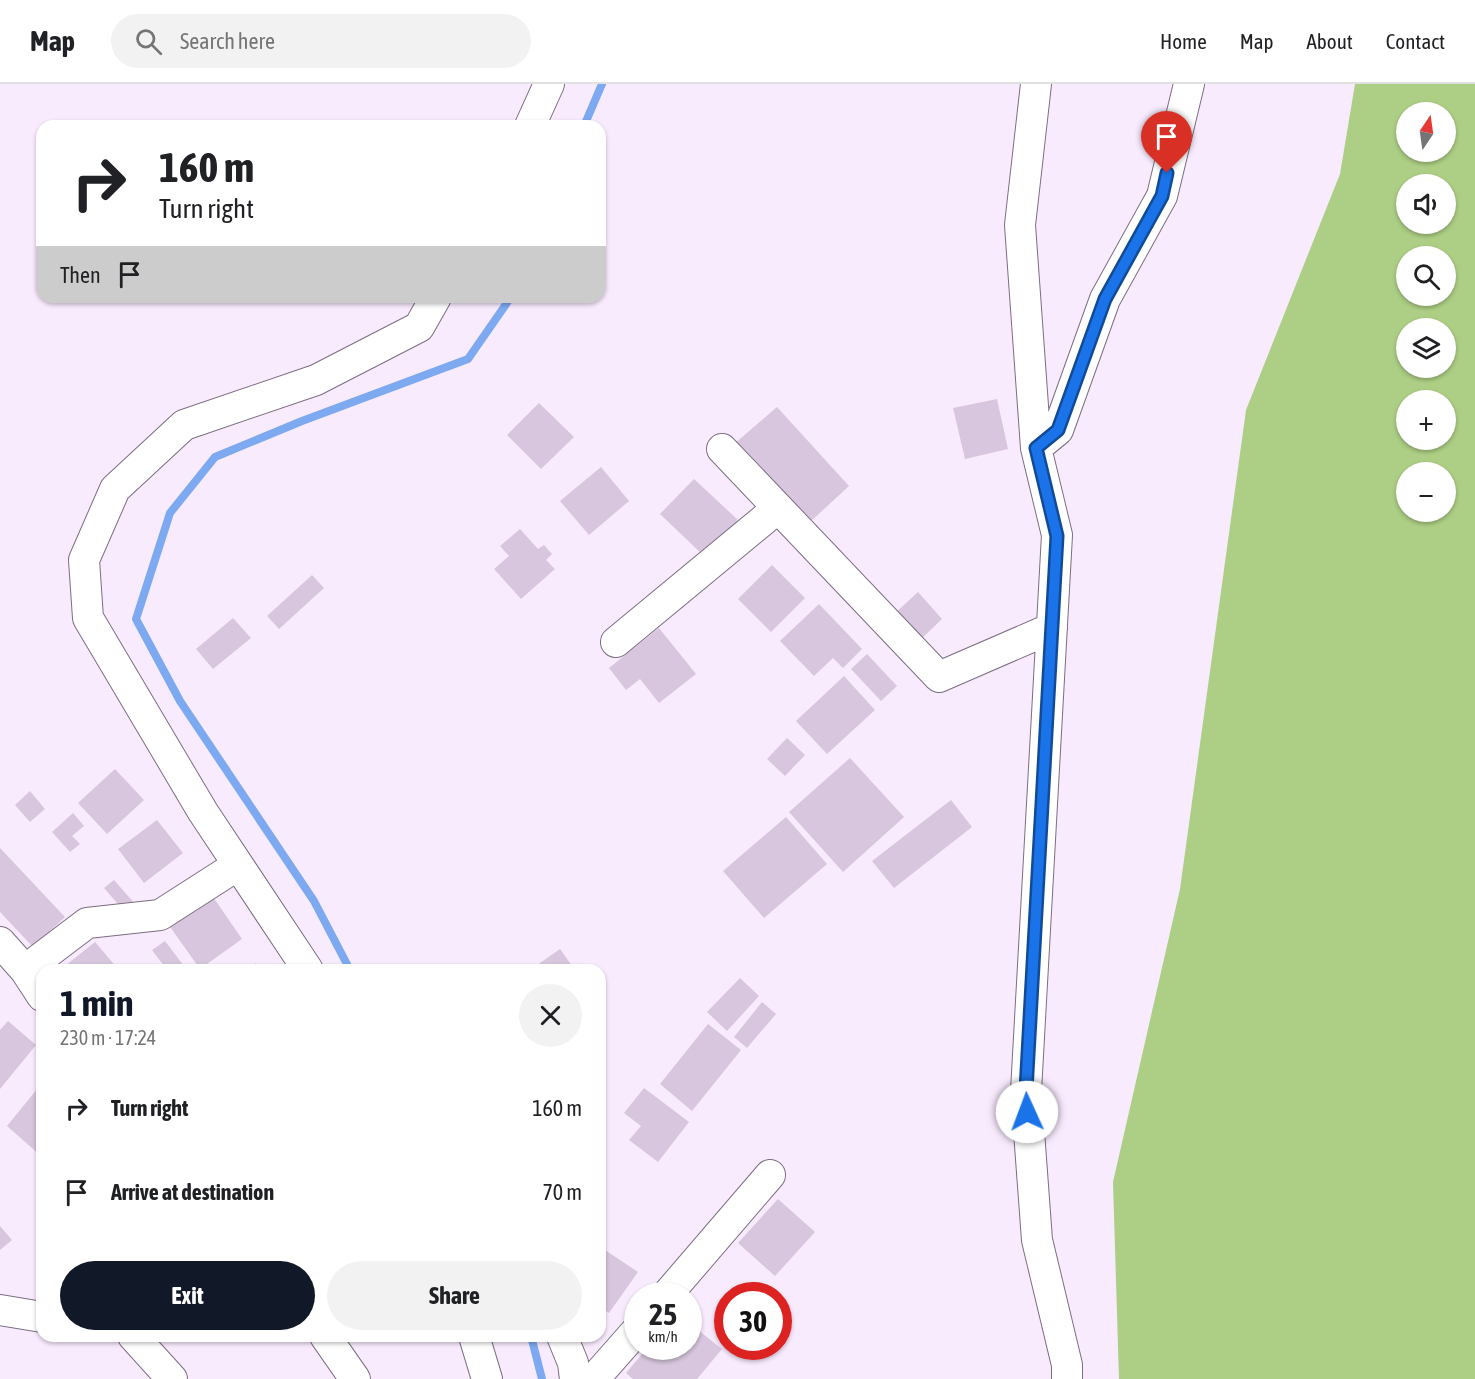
<!DOCTYPE html>
<html lang="en">
<head>
<meta charset="utf-8">
<style>
	body { margin:0; font-family:"Asap Condensed",sans-serif; background:#f2f2f2; color:#202124; height:100vh; display:flex; flex-direction:column; font-size:22px; white-space:nowrap }
	* { box-sizing:border-box; margin:0 }
	p { font-size:20px; color:#757577 }
	.icon { flex:none; width:33px; height:33px; fill:none; stroke:currentColor; stroke-width:2; stroke-linecap:round; stroke-linejoin:round }
	.map { position:relative; flex:1; overflow:hidden }
	.drawer { position:absolute; left:36px; top:880px; width:570px; height:378px; display:flex; flex-direction:column; background:#fff; border-radius:18px; box-shadow:0 2px 4px #0004 }
	.drawer>* { flex:none }
	.hud { position:absolute; left:36px; top:36px; width:570px; height:183px; border-radius:18px; box-shadow:0 2px 4px #0004; background:#fff; color:#202124; overflow:hidden }
	.needle { width:39px; rotate:13deg }
	.buttons { position:absolute; left:1396px; top:18px; display:grid; gap:12px }
	.buttons a { display:grid; place-items:center; width:60px; height:60px; border-radius:50%; background:#fff; box-shadow:0 2px 4px #0004; font-size:30px }
	.speed { position:absolute; left:624px; top:1198px; display:flex; gap:12px; font-size:30px; font-weight:700; text-align:center }
	.speed>* { display:grid; place-content:center; width:78px; height:78px; border-radius:50%; background:#fff; box-shadow:0 2px 4px #0004; line-height:1 }
	.speed small { font-size:15px; font-weight:400 }
	.speed .limit { border:9px solid #d22; background:#fff; color:#111 }
	.pin { position:absolute; display:grid; place-items:center; width:51px; height:51px; color:#fff; margin:-62px -26px; border-radius:50% 50% 50% 0; rotate:-45deg; box-shadow:0 0 6px #0007 }
	.pin .icon { rotate:45deg }
	.me { position:absolute; width:66px; margin:-33px; rotate:358deg; stroke-linejoin:round; filter:drop-shadow(0 0 4px #0008) }
	.turn { display:flex; align-items:center; gap:21px; height:126px; padding:0 24px; font-size:27px }
	.turn .icon { width:78px; height:78px; stroke-width:2.5 }
	.turn b { display:block; font-size:42px; line-height:51px }
	.then { display:flex; align-items:center; height:57px; padding:0 24px; background:#0003; gap:12px; font-size:22px }
	.round { display:grid; place-items:center; flex:none; width:63px; height:63px; border-radius:32px; background:#f2f2f2 }
	.head { display:flex; align-items:center; justify-content:space-between; height:102px; padding:0 24px }
	h1 { font-size:36px; font-weight:700; line-height:45px; color:#111827 }
	.action { display:flex; gap:12px; margin-top:auto; padding:12px 24px }
	.action a { flex:1; height:69px; border-radius:36px; background:#111827; color:#fff; font-size:24px; font-weight:700; line-height:69px; text-align:center }
	.action a+a { background:#f2f2f2; color:#202124 }
	ul { padding:0; list-style:none }
	li { display:flex; align-items:center; gap:18px; height:84px; padding:0 24px }
	li div { flex:1 }
	li b { display:block; font-size:22px }
	li em { font-style:normal }
	header { display:flex; align-items:center; gap:36px; box-sizing:border-box; height:84px; padding:0 30px; background:#fff; border-bottom:2px solid #e0e0e0 }
	header strong { font-size:28px }
	nav { display:flex; gap:33px; margin-inline-start:auto; font-size:21px }
	.search { width:420px; height:54px; background:#f2f2f2; display:flex; align-items:center; gap:15px; box-sizing:border-box; padding:0 21px; border-radius:33px; color:#757577; font-size:22px }
	.map>svg:first-child { display:block }
</style>
</head>
<body>
<header>
<strong>Map</strong>
<div class="search"><svg class="icon" aria-label="search" viewBox="0 0 24 24"><circle cx="10" cy="10" r="6"/><path d="M15 15l6 6"/></svg>Search here</div>
<nav><a>Home</a><a>Map</a><a>About</a><a>Contact</a></nav>
</header>
<div class="map">
<svg width="1475" height="1295" viewBox="0 0 1475 1295">
	<rect width="100%" height="100%" fill="#f9ebfe"/>
	<path fill="#adce85" fill-rule="evenodd" d="M1355 0H1475V1295H1119L1113 1098 1180 805 1246 326 1340 90ZM1407 28H1446V68H1407ZM1446 100V140H1407V100ZM1446 172V212H1407V172ZM1407 244H1446V284H1407ZM1446 316V356H1407V316ZM1446 388V428H1407V388Z"/>
	<g fill="none" stroke-linecap="round" stroke-linejoin="round">
		<path stroke="#7da9f1" stroke-width="8" d="M584 42 602 0
			M350 886 314 817 180 617 136 535 170 429 215 373 302 337 468 275 511 213
			M531 1252 542 1295"/>
	</g>
	<path fill="#d7c6dd" d="M997 315 1008 365 965 375 953 324Z
		M539 319 574 353 541 385 507 351Z
		M777 323 849 402 810 438 734 360Z
		M601 383 629 417 589 451 560 417Z
		M694 395 738 436 704 472 660 430Z
		M520 445 538 465 544 461 552 470 546 476 555 485 521 515 494 485 509 472 500 462Z
		M772 481 805 514 771 548 738 515Z
		M312 491 324 504 279 545 267 532Z
		M918 508 942 535 916 560 891 533Z
		M819 520 862 565 843 584 833 574 814 592 780 557Z
		M233 534 251 554 213 585 196 565Z
		M659 544 696 590 659 619 640 595 626 606 609 584Z
		M867 570 897 602 881 617 851 585Z
		M844 592 875 626 827 670 796 637Z
		M787 654 805 671 785 692 767 675Z
		M850 674 904 733 843 788 789 728Z
		M115 685 144 716 107 750 78 719Z
		M30 707 45 725 30 738 15 721Z
		M951 716 972 743 894 804 872 777Z
		M73 729 84 742 72 752 80 760 70 768 52 748Z
		M786 733 827 780 764 834 723 787Z
		M157 736 183 769 144 799 118 765Z
		M0 764 65 833 33 863 0 828Z
		M114 796 135 820 125 828 104 804Z
		M211 810 242 855 200 885 168 840Z
		M165 857 187 886H167L152 866Z
		M95 858 119 886H69L65 882Z
		M560 865 575 886H530Z
		M256 879 261 886H245Z
		M740 894 759 912 727 947 707 928Z
		M762 918 776 930 747 964 734 953Z
		M8 937 36 961 0 1005V946Z
		M708 940 741 966 692 1027 660 1000Z
		M42 999V1070L41 1072 7 1042Z
		M644 1004 689 1038 658 1078 629 1056 641 1042 624 1029Z
		M778 1115 815 1148 775 1192 738 1159Z
		M0 1142 12 1156 0 1166Z
		M602 1164 638 1188 609 1229 600 1223V1167Z
		M688 1238 722 1265 697 1295H633L626 1289 648 1263H688Z"/>
	<g fill="none" stroke-linecap="round" stroke-linejoin="round">
		<g stroke="#7d6d82" stroke-width="32">
			<path id="street" d="M1036 0 1020 141 1036 364 1057 451 1026 1007 1037 1156 1067 1281V1295
				M530 42 549 0
				M1036 364 1058 346 1105 215 1162 112 1189 0
				M722 365 939 593 1052 544
				M616 558 778 424
				M0 858 25 886 42 912
				M25 886 87 839 160 831 238 781
				M308 886 203 728 88 534 84 476 115 405 184 341 316 296 419 243 436 213
				M666 1212 770 1091
				M0 1226 42 1233
				M133 1252 172 1295
				M325 1252 355 1295
				M474 1252 487 1295
				M562 1252 573 1279 575 1295
				M594 1295 638 1245"/>
		</g>
		<use href="#street" stroke="#fff" stroke-width="30"/>
	</g>
	<g fill="none" stroke-linecap="round" stroke-linejoin="round">
		<g stroke="#114b97" stroke-width="15">
			<path id="route" d="M1027 1028 1026 1006 1057 452 1036 364 1058 346 1105 215 1162 112 1167 89"/>
		</g>
		<use href="#route" stroke="#1a73e8" stroke-width="10"/>
	</g>
</svg>
<div class="buttons">
<a><svg class="needle" viewBox="-14 -14 28 28"><path d="M0-13l5 13h-10z" fill="#e53935"/><path d="M0 13l5-13h-10z" fill="#757577"/></svg></a>
<a><svg class="icon" aria-label="sound" viewBox="0 0 24 24"><path d="M4 9h4l5-4v14l-5-4H4zM17 9q2 3 0 6"/></svg></a>
<a><svg class="icon" aria-label="search" viewBox="0 0 24 24"><circle cx="10" cy="10" r="6"/><path d="M15 15l6 6"/></svg></a>
<a><svg class="icon" aria-label="layers" viewBox="0 0 24 24"><path d="M12 4l9 5-9 5-9-5zM3 14l9 5 9-5"/></svg></a>
<a>+</a>
<a>−</a>
</div>
<div class="speed"><div>25<small>km/h</small></div><div class="limit">30</div></div>
<div class="pin" style="left:1167px;top:89px;background:#d93025"><svg class="icon" aria-label="arrive" viewBox="0 0 24 24"><path d="M6 21V4h12l-3 4 3 4H6"/></svg></div>
<svg class="me" style="left:1027px;top:1028px" viewBox="-20 -20 40 40"><circle r="19" fill="#fff"/><path d="M0-13L10 11 0 6-10 11z" fill="#1a73e8"/></svg>
<div class="hud">
<div class="turn"><svg class="icon" aria-label="right" viewBox="0 0 24 24"><path d="M7 20v-9h11M14 6l5 5-5 5"/></svg><div><b>160 m</b>Turn right</div></div>
<div class="then">Then<svg class="icon" aria-label="arrive" viewBox="0 0 24 24"><path d="M6 21V4h12l-3 4 3 4H6"/></svg></div>
</div>
<section class="drawer">
<div class="head"><div><h1>1 min</h1><p>230 m · 17:24</p></div><a class="round"><svg class="icon" aria-label="close" viewBox="0 0 24 24"><path d="M6 6l12 12M18 6L6 18"/></svg></a></div>
<ul>
<li><svg class="icon" aria-label="right" viewBox="0 0 24 24"><path d="M7 20v-9h11M14 6l5 5-5 5"/></svg><div><b>Turn right</b></div><em>160 m</em></li>
<li><svg class="icon" aria-label="arrive" viewBox="0 0 24 24"><path d="M6 21V4h12l-3 4 3 4H6"/></svg><div><b>Arrive at destination</b></div><em>70 m</em></li>
</ul>
<div class="action"><a>Exit</a><a>Share</a></div>
</section>
</div>
</body>
</html>
